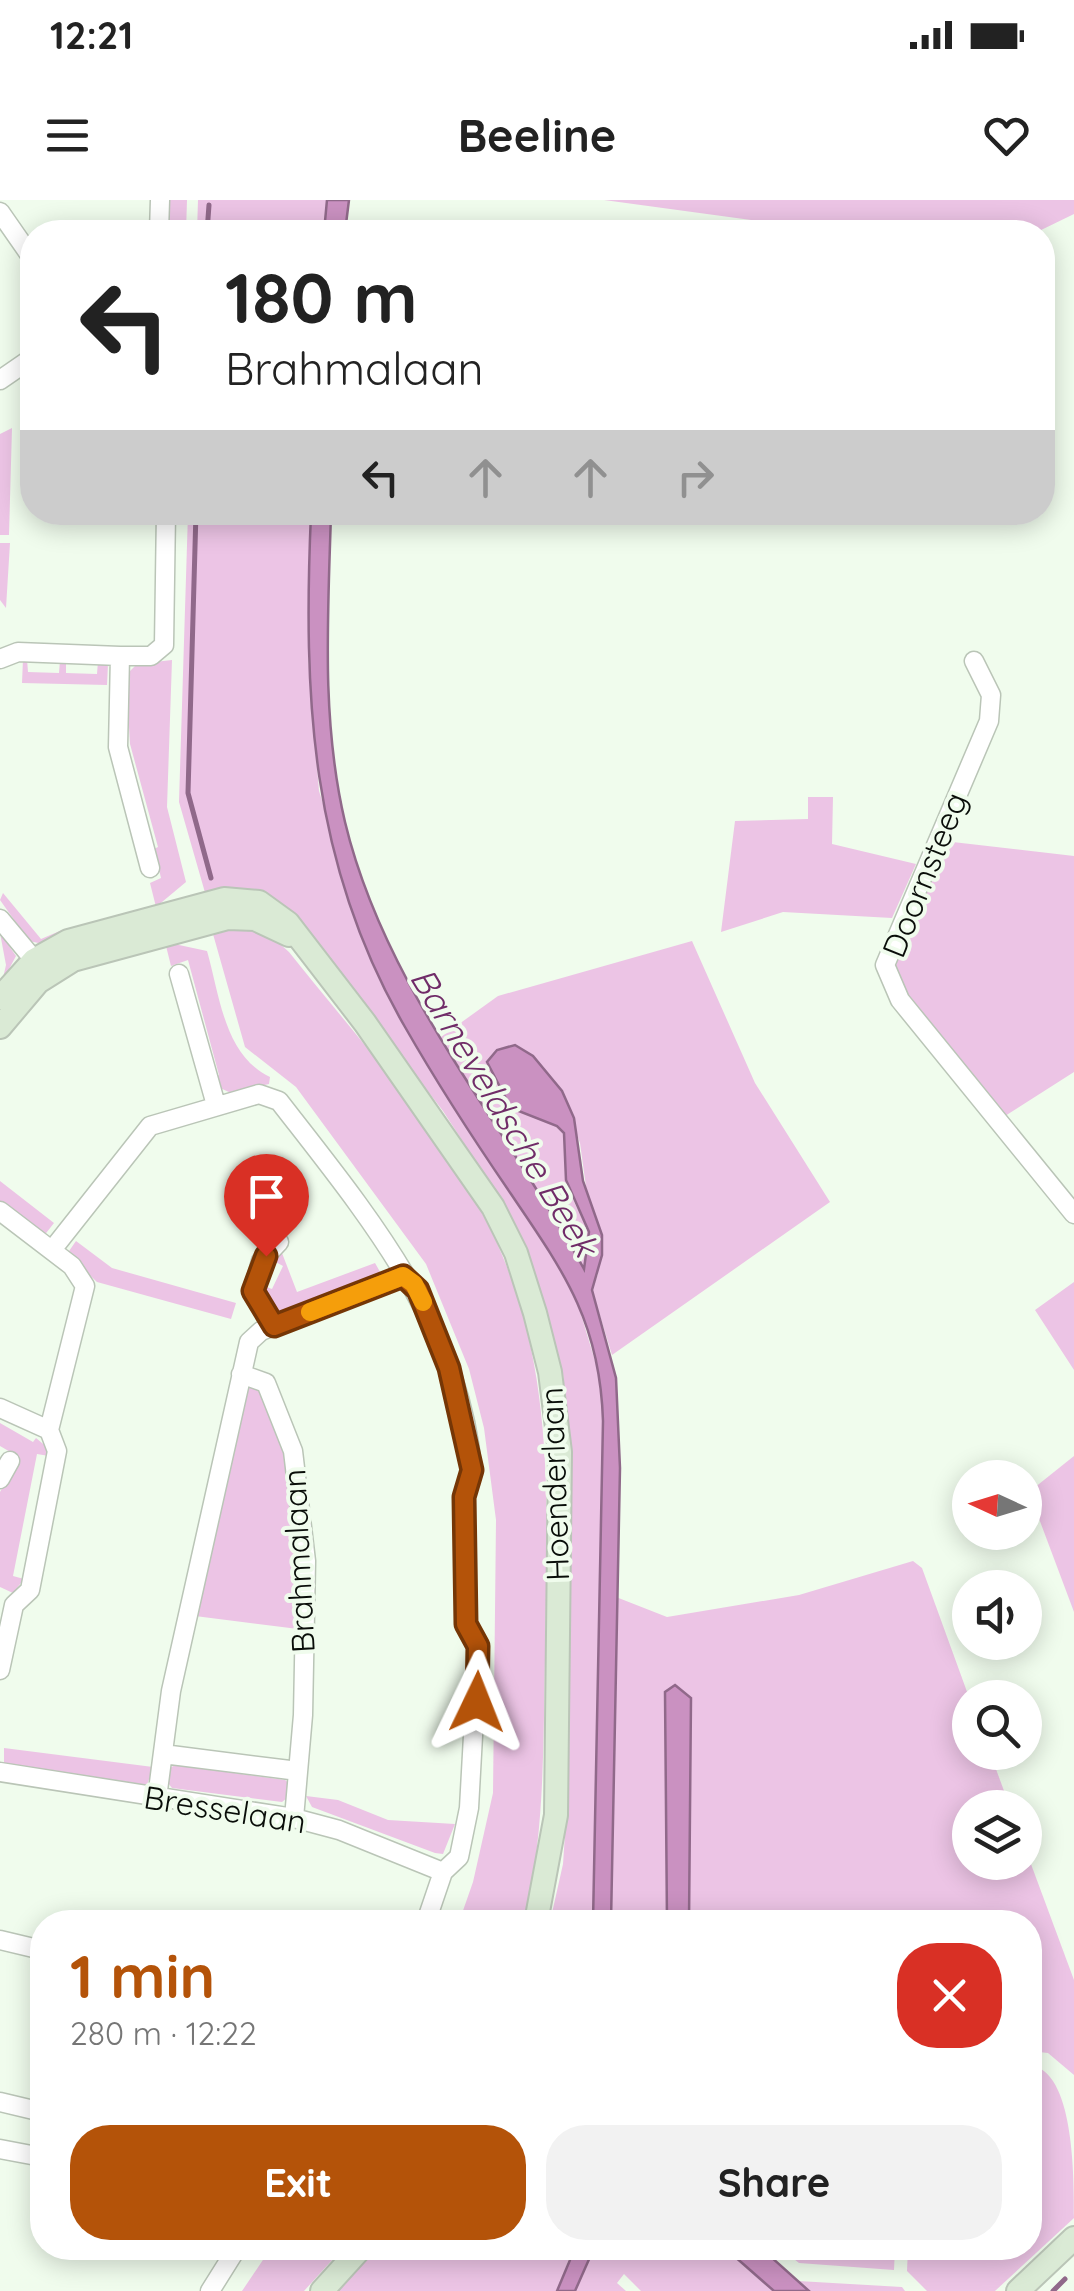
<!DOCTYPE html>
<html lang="en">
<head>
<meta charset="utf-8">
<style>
	body { margin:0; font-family:Quicksand,sans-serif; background:#f2f2f2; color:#222; height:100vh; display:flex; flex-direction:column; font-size:38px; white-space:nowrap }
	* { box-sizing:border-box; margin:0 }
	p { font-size:32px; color:#767676 }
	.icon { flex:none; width:55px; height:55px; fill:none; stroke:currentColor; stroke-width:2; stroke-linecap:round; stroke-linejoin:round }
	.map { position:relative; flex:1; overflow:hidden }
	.details { position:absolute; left:30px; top:1710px; width:1012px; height:350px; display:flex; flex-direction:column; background:#fff; border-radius:40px; box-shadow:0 5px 25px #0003 }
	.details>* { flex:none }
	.top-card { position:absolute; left:20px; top:20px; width:1035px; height:305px; border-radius:40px; box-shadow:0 5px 25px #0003; background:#fff; color:#222; overflow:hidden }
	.needle { width:65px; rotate:274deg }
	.tools { position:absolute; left:952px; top:1260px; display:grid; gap:20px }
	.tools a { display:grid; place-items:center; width:90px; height:90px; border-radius:50%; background:#fff; box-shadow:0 5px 25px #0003; font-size:50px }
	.pin { position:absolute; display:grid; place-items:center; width:85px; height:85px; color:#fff; margin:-102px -42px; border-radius:50% 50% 50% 0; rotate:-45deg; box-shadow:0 0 10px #0007 }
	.pin .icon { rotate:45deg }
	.me { position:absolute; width:110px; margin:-55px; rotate:2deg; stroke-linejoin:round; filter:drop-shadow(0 0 8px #0008) }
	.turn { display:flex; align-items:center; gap:35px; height:210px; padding:0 40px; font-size:45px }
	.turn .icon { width:130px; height:130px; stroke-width:2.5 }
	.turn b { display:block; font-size:70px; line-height:85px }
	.lanes { display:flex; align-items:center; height:95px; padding:0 40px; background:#0003; justify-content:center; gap:50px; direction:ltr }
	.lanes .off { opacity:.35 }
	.round { display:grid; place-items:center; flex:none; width:105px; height:105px; border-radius:40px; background:#f2f2f2 }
	.head { display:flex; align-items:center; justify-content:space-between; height:170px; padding:0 40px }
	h1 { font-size:60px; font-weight:700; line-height:75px; color:#b45309 }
	.primary-button { display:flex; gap:20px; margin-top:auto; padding:20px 40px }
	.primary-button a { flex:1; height:115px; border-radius:40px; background:#b45309; color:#fff; font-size:40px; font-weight:700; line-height:115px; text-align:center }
	.primary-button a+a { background:#f2f2f2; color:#222 }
	.status { display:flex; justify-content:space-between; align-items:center; height:70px; padding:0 50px; background:#fff; direction:ltr }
	.status svg { height:28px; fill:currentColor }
	header { display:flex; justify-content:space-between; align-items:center; height:130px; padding:0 40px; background:#fff; font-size:45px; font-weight:700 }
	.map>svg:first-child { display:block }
</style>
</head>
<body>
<div class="status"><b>12:21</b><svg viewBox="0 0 49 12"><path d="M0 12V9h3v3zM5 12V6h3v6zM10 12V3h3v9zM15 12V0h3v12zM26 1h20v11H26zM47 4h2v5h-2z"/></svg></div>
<header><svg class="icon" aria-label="menu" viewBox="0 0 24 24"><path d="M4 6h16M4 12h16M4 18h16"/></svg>Beeline<svg class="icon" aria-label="heart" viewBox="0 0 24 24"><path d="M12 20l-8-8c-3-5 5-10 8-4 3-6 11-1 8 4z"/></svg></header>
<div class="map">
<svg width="1074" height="2091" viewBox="0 0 1074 2091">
	<rect width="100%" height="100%" fill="#f0fced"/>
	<path fill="#ecc4e5" d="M169 0H187L186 32H168Z
		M198 0H327L324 32H197Z
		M604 0H1074V14L1037 32H840Z
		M12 228 9 335H0V234Z
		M188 313H311L308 456 319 591 379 778 405 827 560 1062 574 1091 598 1171 603 1221 593 1722H550L563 1664 568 1590 571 1250 563 1174 527 1053 506 1008 443 911 326 759 206 696 179 602Z
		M0 343H10L6 408 0 400Z
		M23 459H27L28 472 59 473 60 460H66V473L97 474 98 461 108 464 107 485 22 483Z
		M172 460 167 607 186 682 156 707 150 683 161 678 154 649 158 647 130 544 126 475 137 464Z
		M808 597H833L832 644 916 664 892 718 783 712 721 732 735 621 808 619Z
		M944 641 1074 656V872L1005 916 903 789 893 761Z
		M3 693 41 739 62 730 63 735 43 744 29 741 0 700Z
		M248 725 270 735 289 752C360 841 448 938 496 1041 557 1173 547 1318 545 1459 543 1548 545 1635 524 1722H459L473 1682 493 1593 496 1320 484 1228 469 1169 426 1064 296 887 245 847 211 727Z
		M0 733 16 756 2 782 6 765Z
		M692 741 755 883 830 1002 612 1155 592 1090 598 1074 580 943 561 891 487 862 511 908C526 913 553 918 562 931 572 947 564 969 569 987 576 1017 602 1033 583 1069L441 837 498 796Z
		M165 742 207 751C220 796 224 855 270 877L269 884 231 893 218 887 215 877 219 875 188 760 171 766Z
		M0 981 54 1023 43 1037 0 1003Z
		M76 1041 112 1068 236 1103 231 1119 97 1082 67 1054Z
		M282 1053 297 1092 375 1063 383 1077 278 1115 262 1096 261 1085 272 1089 283 1066 272 1060Z
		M1074 1082V1170L1035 1110Z
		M252 1185C296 1209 297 1381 298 1429L195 1416 245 1190Z
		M0 1223 33 1242 36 1238 48 1248 49 1256 37 1254 13 1376 24 1379 13 1393 0 1387V1292L19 1257 0 1246Z
		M1074 1256V1412L1029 1292Z
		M913 1361 922 1368 970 1500V1552L990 1553 1010 1607 970 1608V1662H1025V1648L1074 1780V1875L1048 1853 1030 1851V1722H689L691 1498 665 1493 667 1722H611L616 1397 667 1417 799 1395Z
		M4 1548 153 1567 147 1585 4 1563Z
		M175 1565 285 1580 289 1583 287 1598 282 1602 172 1588 168 1583 170 1568Z
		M306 1596 338 1600 388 1620 455 1624 443 1654 435 1653 312 1607Z
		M1030 1865C1074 1871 1074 1973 1074 2018L995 2091H927L907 2071 908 2048H1030V1897H1041L1030 1885Z
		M271 2048H343L304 2091H242Z
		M375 2048H573L557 2091H337Z
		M594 2048H725L774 2091H641L624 2074 617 2083 626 2091H575Z
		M780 2048H895L894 2070 799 2063Z
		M798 2081 902 2087 905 2091H809Z"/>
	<path fill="#ca91c1" stroke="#90698a" stroke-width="2.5" d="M327 0H349L345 32H324Z
		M311 313H331C328 417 321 520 345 622 385 789 503 921 584 1069L589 1032 566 980 564 933 557 926 511 908 487 862 497 850 515 845 533 856 562 891 574 918 583 981 602 1035V1055L592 1090 616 1178 620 1268 611 1722H593L603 1221C600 1122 564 1072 511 994 474 940 437 883 405 827 310 663 303 496 311 313Z
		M675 1485 691 1498 689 1722H667L665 1492Z
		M575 2048H594L575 2091H557Z
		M725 2048H761L809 2091H774Z"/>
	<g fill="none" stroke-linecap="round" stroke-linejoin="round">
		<path stroke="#90698a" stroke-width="5" d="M207 32 209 5
			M196 312 188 593 211 678
			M1053 2091 1065 2079"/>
		<g stroke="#bac5b7" stroke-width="21">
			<path id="street" d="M0 12 32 58
				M159 32 160 0
				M0 180 32 158
				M0 459 18 452 120 456
				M974 461 991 495 989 521 885 765 900 800 1074 1014
				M150 668 118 547 120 456H151L164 445 166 312
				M0 719 40 767
				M179 774 216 905
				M0 1011 72 1066 85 1086 49 1230 57 1251 30 1390 14 1405 0 1470
				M52 1050 150 926 259 894 279 901C365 1012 459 1122 472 1268 473 1279 465 1286 464 1297 463 1307 465 1420 467 1427 469 1434 476 1440 478 1446L469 1608 459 1657 443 1672 426 1722
				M274 1127 253 1091 261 1061 279 1042
				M241 1174 266 1183 293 1251 306 1361 303 1515 294 1618
				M0 1208 49 1230
				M0 1279 10 1261
				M163 1554 298 1571
				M0 1572 294 1618 339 1630 443 1672
				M157 1598 171 1491 249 1142 261 1131 403 1076
				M0 1740 42 1750
				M0 1902 42 1912
				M0 1949 42 1957
				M210 2091 237 2048"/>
		</g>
		<g stroke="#bac5b7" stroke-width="26">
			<path id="secondary" d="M0 798 34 760 68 741 224 699 259 702 288 723 365 823 493 1007 516 1053 535 1113 550 1172 560 1252 556 1615 536 1722
				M0 827 38 782 73 760 228 718 255 719 289 735
				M322 2091 361 2048
				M1018 2091 1074 2038"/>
		</g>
		<use href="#street" stroke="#fff" stroke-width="18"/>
		<use href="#secondary" stroke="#daead5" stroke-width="22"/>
	</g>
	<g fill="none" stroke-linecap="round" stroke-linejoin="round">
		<g stroke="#753606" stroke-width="25">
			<path id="route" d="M266 1056 253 1091 274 1126 403 1076 418 1090 449 1168 472 1270 464 1297 466 1424 478 1446 477 1502"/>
		</g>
		<use href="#route" stroke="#b45309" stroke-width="18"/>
		<path stroke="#f59e0b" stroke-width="18" d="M310 1112 403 1076 414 1084 423 1102"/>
	</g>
	<g text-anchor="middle" stroke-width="8" stroke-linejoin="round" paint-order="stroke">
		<g font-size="32" fill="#090d09" stroke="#f0fced">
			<text transform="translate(925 675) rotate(-68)" y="11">Doornsteeg</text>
			<text transform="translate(555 1284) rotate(-92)" y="11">Hoenderlaan</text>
			<text transform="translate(299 1361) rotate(-93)" y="11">Brahmalaan</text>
			<text transform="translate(225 1610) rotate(9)" y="11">Bresselaan</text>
		</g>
		<g font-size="35" font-style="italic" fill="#702c68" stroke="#f0fced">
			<text transform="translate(504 912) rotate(59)" y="12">Barneveldsche Beek</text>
		</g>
	</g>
</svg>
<div class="tools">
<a><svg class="needle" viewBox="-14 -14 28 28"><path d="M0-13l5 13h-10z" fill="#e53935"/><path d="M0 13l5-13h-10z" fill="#767676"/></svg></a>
<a><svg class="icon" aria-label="sound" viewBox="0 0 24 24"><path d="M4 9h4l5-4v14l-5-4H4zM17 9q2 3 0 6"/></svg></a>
<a><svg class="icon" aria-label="search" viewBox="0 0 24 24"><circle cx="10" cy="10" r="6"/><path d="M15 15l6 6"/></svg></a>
<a><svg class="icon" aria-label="layers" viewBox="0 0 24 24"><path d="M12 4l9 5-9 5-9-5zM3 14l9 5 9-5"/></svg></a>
</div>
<div class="pin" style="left:266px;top:1056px;background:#d93025"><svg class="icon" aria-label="arrive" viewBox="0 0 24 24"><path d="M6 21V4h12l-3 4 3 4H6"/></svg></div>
<svg class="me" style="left:477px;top:1502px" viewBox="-20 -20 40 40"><path d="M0-17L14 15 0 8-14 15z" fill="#b45309" stroke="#fff" stroke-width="4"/></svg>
<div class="top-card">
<div class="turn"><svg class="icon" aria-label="left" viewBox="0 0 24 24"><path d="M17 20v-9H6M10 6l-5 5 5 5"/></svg><div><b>180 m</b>Brahmalaan</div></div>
<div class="lanes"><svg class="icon" aria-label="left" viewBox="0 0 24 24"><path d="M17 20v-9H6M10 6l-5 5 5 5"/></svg><svg class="icon off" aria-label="ahead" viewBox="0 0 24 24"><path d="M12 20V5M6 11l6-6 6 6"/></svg><svg class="icon off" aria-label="ahead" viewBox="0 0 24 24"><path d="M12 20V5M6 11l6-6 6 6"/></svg><svg class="icon off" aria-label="right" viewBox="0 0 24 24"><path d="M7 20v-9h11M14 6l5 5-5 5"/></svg></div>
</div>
<section class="details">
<div class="head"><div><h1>1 min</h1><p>280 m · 12:22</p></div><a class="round" style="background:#d93025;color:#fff"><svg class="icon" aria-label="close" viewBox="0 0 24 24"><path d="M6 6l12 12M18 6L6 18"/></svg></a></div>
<div class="primary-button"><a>Exit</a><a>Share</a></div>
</section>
</div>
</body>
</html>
